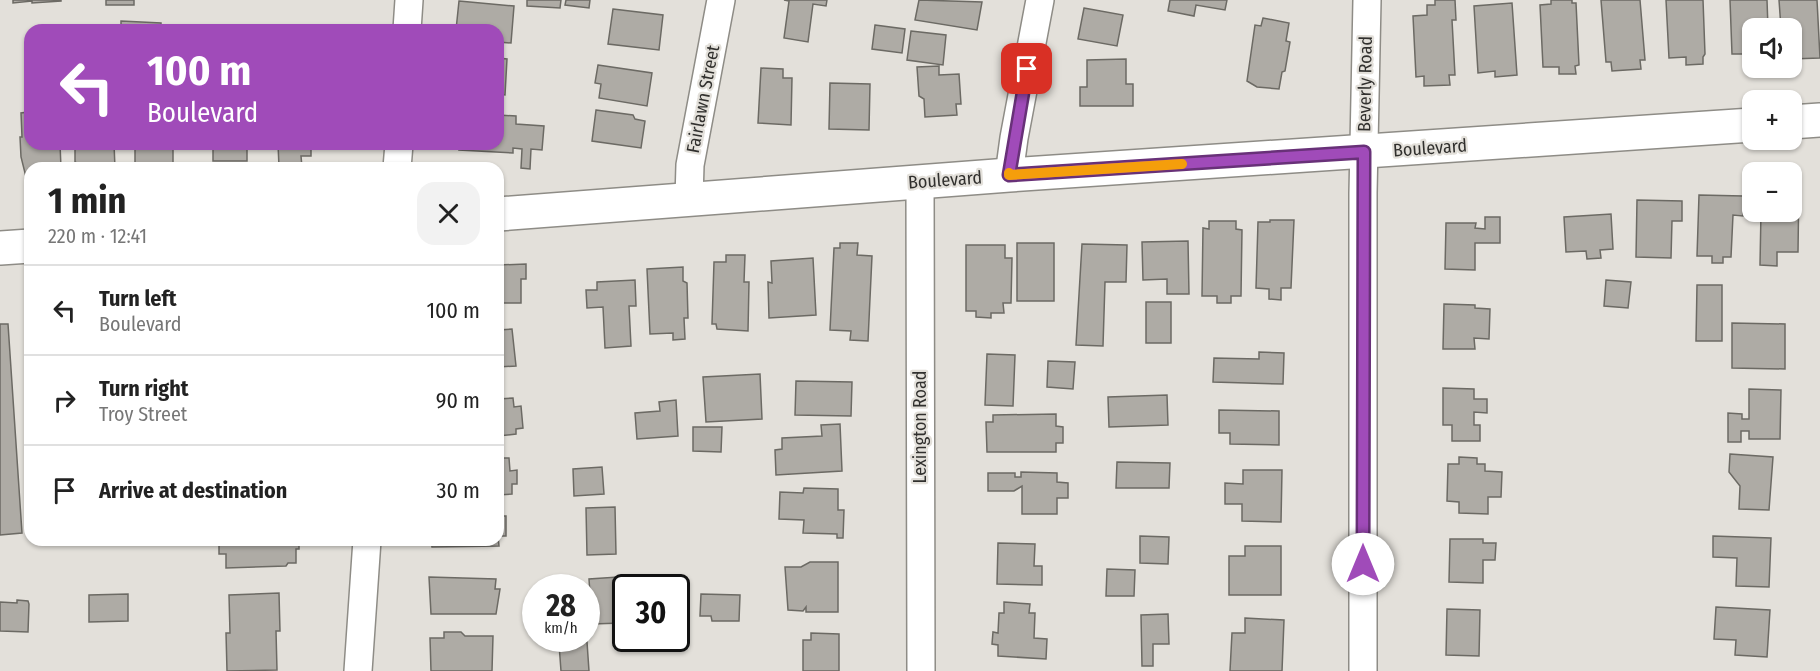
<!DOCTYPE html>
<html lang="en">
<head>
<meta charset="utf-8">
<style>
	body { margin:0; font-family:"Fira Sans Condensed",sans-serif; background:#f2f2f2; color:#222; height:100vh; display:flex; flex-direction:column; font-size:22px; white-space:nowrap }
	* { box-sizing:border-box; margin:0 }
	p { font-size:20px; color:#767676 }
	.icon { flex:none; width:33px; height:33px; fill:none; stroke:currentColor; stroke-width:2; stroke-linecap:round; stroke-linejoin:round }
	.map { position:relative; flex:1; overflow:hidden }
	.panel { position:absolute; left:24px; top:162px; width:480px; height:384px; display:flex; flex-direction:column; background:#fff; border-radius:18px; box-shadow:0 2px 4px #0004 }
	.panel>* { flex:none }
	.top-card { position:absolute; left:24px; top:24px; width:480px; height:126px; border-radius:18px; box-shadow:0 2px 4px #0004; background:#a04bb9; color:#fff; overflow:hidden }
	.buttons { position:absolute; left:1742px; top:18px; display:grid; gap:12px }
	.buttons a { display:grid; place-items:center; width:60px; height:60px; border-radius:12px; background:#fff; box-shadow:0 2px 4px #0004; font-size:30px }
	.speed { position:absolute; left:522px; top:574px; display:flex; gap:12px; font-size:30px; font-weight:700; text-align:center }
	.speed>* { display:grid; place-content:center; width:78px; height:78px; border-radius:50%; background:#fff; box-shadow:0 2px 4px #0004; line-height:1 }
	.speed small { font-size:15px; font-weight:400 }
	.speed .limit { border:3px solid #111; border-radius:9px; background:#fff; color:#111 }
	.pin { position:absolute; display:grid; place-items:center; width:51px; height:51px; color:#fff; margin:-26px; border-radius:12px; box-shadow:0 3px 9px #0006 }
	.me { position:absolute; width:66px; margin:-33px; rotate:0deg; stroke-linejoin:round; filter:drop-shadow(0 0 4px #0008) }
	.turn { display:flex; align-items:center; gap:21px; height:126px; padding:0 24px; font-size:27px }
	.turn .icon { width:78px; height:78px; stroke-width:2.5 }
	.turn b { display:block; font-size:42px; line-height:51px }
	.round { display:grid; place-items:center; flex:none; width:63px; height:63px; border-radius:18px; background:#f2f2f2 }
	.head { display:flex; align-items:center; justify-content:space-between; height:102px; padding:0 24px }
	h1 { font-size:36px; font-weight:700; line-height:45px }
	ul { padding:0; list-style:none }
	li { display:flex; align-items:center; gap:18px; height:90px; padding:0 24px; border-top:2px solid #e0e0e0 }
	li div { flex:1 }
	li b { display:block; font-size:22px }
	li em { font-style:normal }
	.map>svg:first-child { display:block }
</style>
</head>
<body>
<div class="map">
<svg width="1820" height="671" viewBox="0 0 1820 671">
	<rect width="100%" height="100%" fill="#e3e0da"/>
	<path fill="#aeaba5" stroke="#6c6a64" stroke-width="1.5" d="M13 0H61V1L32 3V1L13 3Z
		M106 0H134V5H106Z
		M527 0H561L560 8 527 6Z
		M566 0H590L589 8 565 5Z
		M784 0H827L826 6 813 4 808 42 784 38 789 1Z
		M919 0 982 2 977 30 915 20Z
		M1170 0H1227L1225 10 1196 5 1194 16 1168 11Z
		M1435 0H1455L1456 20H1452L1455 75H1449L1450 85 1424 86V76L1416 77 1413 16 1427 15V5H1435Z
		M1551 0H1572V3H1576L1579 65 1575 66 1576 74H1559V67H1543L1540 5 1551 4Z
		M1601 0H1640L1645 60H1640L1641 69 1612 71 1611 62H1606Z
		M1666 0H1703L1705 54 1703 57V64L1686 65V57L1669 58Z
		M1730 0H1767L1768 28H1752V61H1748L1747 54H1732Z
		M1779 0H1817L1820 58 1791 59V28H1781Z
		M459 1 514 6 511 43 498 42V30H456Z
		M1512 3 1517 75 1495 77V71L1478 73 1474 6Z
		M1084 8 1123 15 1117 46 1078 39Z
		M613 9 663 15 659 50 608 44Z
		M1263 18 1289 23 1286 41 1290 42 1285 71 1282 72 1279 89 1257 87 1247 81 1255 25 1261 26Z
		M121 21 161 23V30H121Z
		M875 25 905 29 902 53 872 49Z
		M911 31 946 35 943 65 907 60Z
		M498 58 507 59 505 95 498 94Z
		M1126 59V84H1133V106H1080V87H1087V60Z
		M598 65 652 73 647 106 599 98 601 84 595 83Z
		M939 66V75L959 74 961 104H956L957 115 925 117 924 99 919 96 917 67Z
		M761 68 783 69V78H792L791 125 758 123Z
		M830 83 870 84 869 130 829 129Z
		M28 105H30V144H60L61 168H30V181H27L21 157 20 137H22L21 113 28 112Z
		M596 110 633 115 635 119 645 121 641 148 592 141Z
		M498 115 516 116V124L544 126 542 150 531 149 530 169 521 168 522 149 513 148V153L459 150 460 145 453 144H498Z
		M75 144H114L115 168H79V164L75 162Z
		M135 144H173V168L135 166Z
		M213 144H247V161H213Z
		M278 144H311V156H301L302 167H279Z
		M1791 179H1799L1798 252H1777V266L1760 265 1761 212H1791Z
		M1699 195 1743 196V216L1733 215 1731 257H1723V263H1712V256H1697Z
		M1637 200 1682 201V221H1672L1671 258 1636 257Z
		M1611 214 1613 249 1600 250 1601 258 1587 259 1586 251 1566 252 1564 217Z
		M1485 217H1500V243H1475V270L1445 269 1446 223H1476L1475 228 1485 229Z
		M1270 220H1294L1291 288H1281V300L1269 299V289L1256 288 1258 222H1270Z
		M1209 221H1236V229L1242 230 1241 296H1231V303H1217V296H1202L1203 228 1209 229Z
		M1188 241 1189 294H1167V279L1143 280 1142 242Z
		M840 243H858L857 255 872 256 868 341 850 340 851 331 830 330 834 248H840Z
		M1017 243H1054V301H1017Z
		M1082 244 1127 245 1126 282H1105L1103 346 1076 345Z
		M966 245H1005V258H1012L1011 303H1003L1004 313H991V318L976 317V311H966Z
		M726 255H745L744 282H749L748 331 717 329 716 324H712L714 262H726Z
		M813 258 816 315 769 318 768 282 772 283 771 261Z
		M526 264V279H521V303H498V265Z
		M683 267V281L687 283 688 318H684L685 339 673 340V333L650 334 647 269Z
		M635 280 636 306H629L631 346 605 348 603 307 587 308 586 290H597V282Z
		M1606 280 1631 282 1628 308 1604 306Z
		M1697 285H1722V341H1696Z
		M1146 302H1171V343H1146Z
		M1444 304 1475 305V308L1490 309 1489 339 1474 338 1475 349H1443Z
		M1732 323 1785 324V369L1732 368Z
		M0 324H8L22 533 0 535Z
		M512 329 516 366 498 367V330Z
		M1259 352 1284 353 1283 384 1213 382 1214 358 1259 359Z
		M987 354 1015 355 1013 406 985 405Z
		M1048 361 1075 362 1073 389 1047 387Z
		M760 374 762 419 706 422 703 377Z
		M796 381 852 382 851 416 795 415Z
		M1443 388 1474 389V399H1487V413L1474 412V425H1480V441H1452V425H1443Z
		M1749 389 1781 390 1780 439H1749V431H1741V442H1728V413L1742 414V419H1749Z
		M1167 395 1168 425 1109 427 1108 397Z
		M513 398 514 407 521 406 523 428 516 429V434L498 436V399Z
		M676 400 678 436 637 439 635 413 660 411 659 402Z
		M1219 410 1279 411V445L1230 444V433H1219Z
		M1056 414V426L1063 427V443H1056V452H987L986 422H993V415Z
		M840 424 842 471 776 475 775 450 782 449V438L822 436 821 425Z
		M693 427H722L721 452 693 451Z
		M1730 454 1773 457 1769 510 1739 509 1740 486 1729 472Z
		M1459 457 1477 458V464H1485V471L1502 472 1501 497H1488V514L1459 513V502L1447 501 1448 464H1459Z
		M498 458H509L510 471 517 470V484H512V494L498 495Z
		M1117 462 1170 463 1169 488H1116Z
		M602 467 604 494 574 496 573 469Z
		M1243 470H1282L1281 522 1242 521V504H1225V483L1243 484Z
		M1021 472 1057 473V482L1068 483V498H1057V514H1022V486L1014 491H988V473H1015V477H1021Z
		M804 488 838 489V510H844L843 538H837V534L803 533 804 520 779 519 780 492 803 493Z
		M615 507 616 554 587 555 586 508Z
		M498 516H506V536H498L499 546 432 547 431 540H498Z
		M1140 536 1169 537 1168 564 1140 563Z
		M1713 536 1771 538 1769 587 1736 586 1737 558 1713 557Z
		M1450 539H1483V543H1496L1495 560H1483V583L1449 582Z
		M219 540H299V549H296V563H288L286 566 226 568V554H219Z
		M998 543 1035 544 1034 566H1042V585L997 584Z
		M1245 546H1281V595H1229V556H1245Z
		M810 562H838V612H806V607L803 611 788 610 785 567H801Z
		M1107 569 1135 570 1134 596H1106Z
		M429 577 496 579 495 589H500L496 614H431Z
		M618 577 621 623 592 624 589 579Z
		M279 593 280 631H276L277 670 227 671 226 633H230L229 595Z
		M128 594V621L89 622V595Z
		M701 594 740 595 739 621H712L711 616H700Z
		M17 600 28 601 29 604 28 632 0 631V602L17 603Z
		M1004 602 1030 604 1029 613H1035L1034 638 1047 639 1046 659 998 656V645L992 644 993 632 998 633 999 613H1004Z
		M1716 607 1770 610 1767 657 1735 655 1736 640 1714 639Z
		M1447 609 1480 610 1479 656 1446 655Z
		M1168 614 1169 644H1153V666H1142L1141 615Z
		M1245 618 1284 620 1282 671H1230L1232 633H1245Z
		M444 632H461L465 636H493L492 671H431L430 638H444Z
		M811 633 839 634V671H803V640H811Z
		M587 642 589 671H561L559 644Z"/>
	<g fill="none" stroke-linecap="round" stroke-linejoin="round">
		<g stroke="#8e8c86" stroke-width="30">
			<path id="minor" d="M407 30 409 0
				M397 168 399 144
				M1009 175 1014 138 1040 0
				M920 182 921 671
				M689 198 690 165 721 0
				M358 671 367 540
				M1363 671V193L1367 0"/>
		</g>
		<g stroke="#8e8c86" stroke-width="36">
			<path id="secondary" d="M1791 122 1820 120
				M498 214 1009 175 1752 125
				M0 248 30 246"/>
		</g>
		<use href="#minor" stroke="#fff" stroke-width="27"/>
		<use href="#secondary" stroke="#fff" stroke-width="33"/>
	</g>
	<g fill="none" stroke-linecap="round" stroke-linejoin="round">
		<g stroke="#683178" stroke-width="15">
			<path id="route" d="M1027 69 1009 175 1364 152 1363 564"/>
		</g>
		<use href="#route" stroke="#a04bb9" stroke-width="10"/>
		<path stroke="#f59e0b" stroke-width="10" d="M1009 173V175L1182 164"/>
	</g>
	<g text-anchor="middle" stroke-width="4.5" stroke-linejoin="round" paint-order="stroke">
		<g font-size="18" fill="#31302e" stroke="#e3e0da">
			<text transform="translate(1365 84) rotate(-89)" y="6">Beverly Road</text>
			<text transform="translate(703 99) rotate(-79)" y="6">Fairlawn Street</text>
			<text transform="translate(1430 148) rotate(-4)" y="6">Boulevard</text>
			<text transform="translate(945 180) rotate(-4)" y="6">Boulevard</text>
			<text transform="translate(920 427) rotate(-90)" y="6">Lexington Road</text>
		</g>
	</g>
</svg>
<div class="buttons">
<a><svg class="icon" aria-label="sound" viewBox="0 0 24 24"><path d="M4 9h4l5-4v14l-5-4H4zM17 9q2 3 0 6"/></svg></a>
<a>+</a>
<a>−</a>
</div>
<div class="speed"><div>28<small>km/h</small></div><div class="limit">30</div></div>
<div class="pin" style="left:1027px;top:69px;background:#d93025"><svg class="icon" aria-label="arrive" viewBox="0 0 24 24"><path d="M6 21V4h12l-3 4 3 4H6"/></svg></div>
<svg class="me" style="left:1363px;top:564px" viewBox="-20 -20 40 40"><circle r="19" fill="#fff"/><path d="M0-13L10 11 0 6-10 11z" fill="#a04bb9"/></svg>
<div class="top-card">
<div class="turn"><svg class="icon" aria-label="left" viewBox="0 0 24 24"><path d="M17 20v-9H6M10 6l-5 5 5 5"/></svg><div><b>100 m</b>Boulevard</div></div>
</div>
<section class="panel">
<div class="head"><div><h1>1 min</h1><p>220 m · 12:41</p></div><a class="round"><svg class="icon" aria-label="close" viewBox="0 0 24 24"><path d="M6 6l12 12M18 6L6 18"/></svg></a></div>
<ul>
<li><svg class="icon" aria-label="left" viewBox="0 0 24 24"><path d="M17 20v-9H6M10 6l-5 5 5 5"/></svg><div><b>Turn left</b><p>Boulevard</p></div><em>100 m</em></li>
<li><svg class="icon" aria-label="right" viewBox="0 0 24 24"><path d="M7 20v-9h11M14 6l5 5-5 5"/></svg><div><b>Turn right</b><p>Troy Street</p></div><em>90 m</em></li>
<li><svg class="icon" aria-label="arrive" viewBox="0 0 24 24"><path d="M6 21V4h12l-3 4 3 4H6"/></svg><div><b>Arrive at destination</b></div><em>30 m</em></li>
</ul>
</section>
</div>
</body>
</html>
